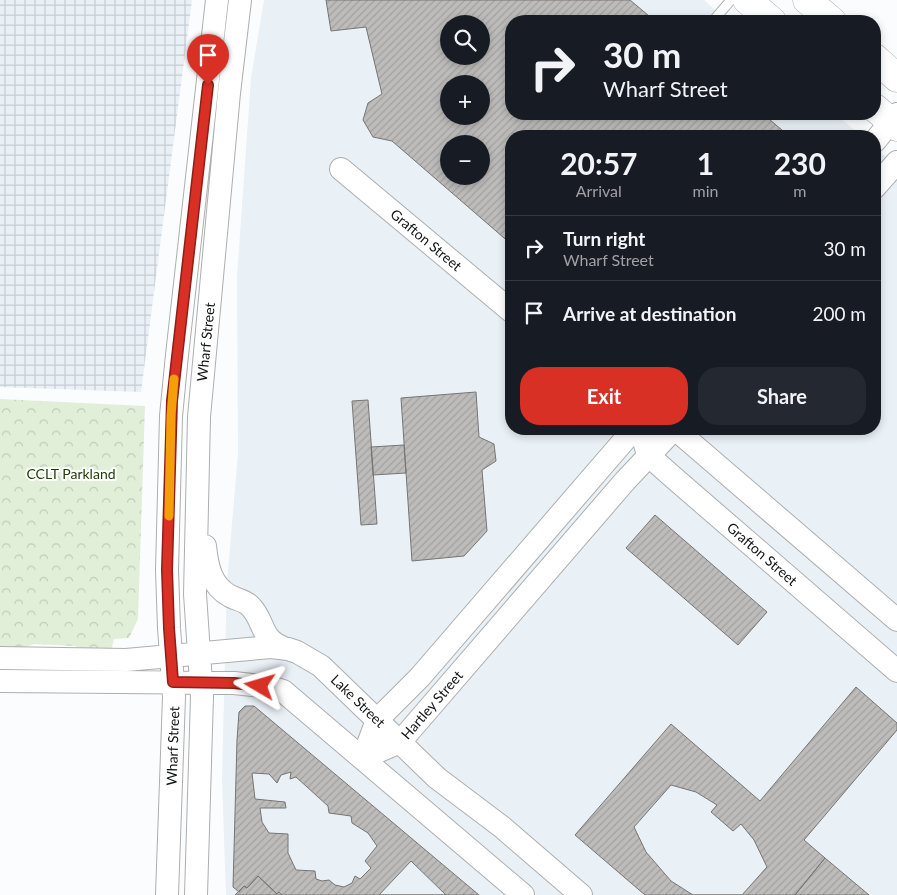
<!DOCTYPE html>
<html lang="en">
<head>
<meta charset="utf-8">
<style>
	body { margin:0; font-family:Lato,sans-serif; background:#242831; color:#f1f3f6; height:100vh; display:flex; flex-direction:column; font-size:19px; white-space:nowrap }
	* { box-sizing:border-box; margin:0 }
	p { font-size:16px; color:#9ea1a6 }
	.icon { flex:none; width:28px; height:28px; fill:none; stroke:currentColor; stroke-width:2; stroke-linecap:round; stroke-linejoin:round }
	.map { position:relative; flex:1; overflow:hidden }
	.details { position:absolute; left:505px; top:130px; width:376px; height:305px; display:flex; flex-direction:column; background:#171b24; border-radius:20px; box-shadow:0 2px 8px #0003 }
	.details>* { flex:none }
	.guide { position:absolute; left:505px; top:15px; width:376px; height:105px; border-radius:20px; box-shadow:0 2px 8px #0003; background:#171b24; color:#f1f3f6; overflow:hidden }
	.buttons { position:absolute; left:440px; top:15px; display:grid; gap:10px }
	.buttons a { display:grid; place-items:center; width:50px; height:50px; border-radius:50%; background:#171b24; box-shadow:0 2px 8px #0003; font-size:25px }
	.pin { position:absolute; display:grid; place-items:center; width:42px; height:42px; color:#fff; margin:-51px -21px; border-radius:50% 50% 50% 0; rotate:-45deg; box-shadow:0 0 5px #0007 }
	.pin .icon { rotate:45deg }
	.me { position:absolute; width:55px; margin:-28px; rotate:277deg; stroke-linejoin:round; filter:drop-shadow(0 0 4px #0008) }
	.turn { display:flex; align-items:center; gap:18px; height:105px; padding:0 15px; font-size:22px }
	.turn .icon { width:65px; height:65px; stroke-width:2.5 }
	.turn b { display:block; font-size:35px; line-height:42px }
	.eta { display:flex; justify-content:space-evenly; align-items:center; height:85px; text-align:center }
	.eta b { font-size:30px; font-weight:700; line-height:35px }
	.primary-button { display:flex; gap:10px; margin-top:auto; padding:10px 15px }
	.primary-button a { flex:1; height:58px; border-radius:20px; background:#d93025; color:#fff; font-size:20px; font-weight:700; line-height:58px; text-align:center }
	.primary-button a+a { background:#242831; color:#f1f3f6 }
	ul { padding:0; list-style:none }
	li { display:flex; align-items:center; gap:15px; height:65px; padding:0 15px; border-top:1px solid #363941 }
	li div { flex:1 }
	li b { display:block; font-size:19px }
	li em { font-style:normal }
	.map>svg:first-child { display:block }
</style>
</head>
<body>
<div class="map">
<svg width="897" height="895" viewBox="0 0 897 895">
	<defs>
		<pattern id="industrial-grid" width="8" height="8" patternUnits="userSpaceOnUse" patternTransform="scale(1.25)"><rect width="8" height="8" fill="#e9f0f6"/><path d="M0 4h8M4 0v8" fill="none" stroke="#c7cdd2"/></pattern>
		<pattern id="park-crowns" width="20" height="18" patternUnits="userSpaceOnUse" patternTransform="scale(1.25)"><rect width="20" height="18" fill="#e1efd9"/><path d="M2 6a3 3 0 1 1 6 0M12 15a3 3 0 1 1 6 0" fill="none" stroke="#c0ccb9"/></pattern>
		<pattern id="building-hatch" width="6" height="6" patternUnits="userSpaceOnUse" patternTransform="scale(1.25)"><rect width="6" height="6" fill="#bdbcbb"/><path d="M-1 1l2-2M0 6l6-6M5 7l2-2" fill="none" stroke="#a1a1a0"/></pattern>
	</defs>
	<rect width="100%" height="100%" fill="#fbfcfd"/>
	<path fill="#e9f0f6" fill-rule="evenodd" d="M264 0H704L728 21H511V114H835L862 136H511V429H875V148L897 166V895H226L222 778 227 582 238 454 237 277 251 78ZM449 24H481V56H449ZM449 84H481V116H449ZM449 144H481V176H449Z"/>
	<path fill="url(#industrial-grid)" d="M0 0H192L141 392 0 387Z"/>
	<path fill="url(#park-crowns)" d="M0 399 145 406 138 619 129 638 114 639 111 651 85 652 75 646 34 644 25 647 4 649 0 646Z"/>
	<path fill="url(#building-hatch)" stroke="#767574" fill-rule="evenodd" d="M326 0H630L655 21H511V114H763L789 136H511V244L392 141 373 137 363 120 368 103 382 94 366 27 331 31ZM449 24H481V56H449ZM449 84H481V116H449ZM449 144H481V176H449Z
		M476 392 479 437 494 444 496 461 482 470 487 531 464 556 412 561 401 398Z
		M368 400 377 524 361 525 352 401Z
		M404 445 406 473 373 475 371 447Z
		M655 515 767 612 738 645 626 548Z
		M856 687 897 723V730L804 840 825 858 795 895H645L575 835 671 724 760 801Z
		M245 706H254L479 895H282L279 892 277 894 258 876 247 888 244 886 239 892 233 887 237 740 239 712Z
		M291 772 290 779 296 777 328 806 329 813 351 816 352 823 368 833 377 846 365 861 371 868 360 879 355 876 352 883 344 887 335 885 329 880 322 881 316 879 315 871 296 870 288 853V834L269 833 262 822 260 808H286L285 802 255 799 252 773 269 774 277 783 281 775Z
		M671 785 696 792 717 805 711 812 733 831 741 824 754 840 767 867 742 895H693L671 881 646 852 634 827Z
		M825 858 869 895H795Z
		M411 861 446 895H379Z
		M258 876 277 894 279 892 282 895H235L244 886 247 888Z"/>
	<g fill="none" stroke-linecap="round" stroke-linejoin="round">
		<g stroke="#adaeaf" stroke-width="11">
			<path id="service" d="M713 21 731 0"/>
		</g>
		<g stroke="#adaeaf" stroke-width="24">
			<path id="tertiary" d="M875 141 897 114
				M341 169 511 311
				M875 187 897 162
				M675 429 897 620
				M644 441 648 455 674 478 897 671
				M205 546C207 566 211 586 230 596 237 600 245 600 251 607 265 622 260 639 284 648
				M0 658 126 660 271 647 288 649 297 652 321 666 437 778 502 827 581 895
				M0 681 234 683 270 687 283 691 523 895
				M363 758 400 742 625 481 674 429
				M363 758 377 720 420 677 634 429
				M167 895 174 697 169 628 167 570 171 416 177 355 217 0
				M196 895 202 697 195 594 199 417 229 93 240 0"/>
		</g>
		<g stroke="#adaeaf" stroke-width="29">
			<path id="trunk" d="M747 0 772 21
				M807 0 832 21
				M875 58 897 78
				M875 108 897 127"/>
		</g>
		<use href="#service" stroke="#fff" stroke-width="9"/>
		<use href="#tertiary" stroke="#fff" stroke-width="22"/>
		<use href="#trunk" stroke="#fff" stroke-width="28"/>
	</g>
	<g fill="none" stroke-linecap="round" stroke-linejoin="round">
		<g stroke="#8d1f18" stroke-width="12">
			<path id="route" d="M208 85 172 401 167 570 169 628 173 682 234 683 260 686"/>
		</g>
		<use href="#route" stroke="#d93025" stroke-width="9"/>
		<path stroke="#f59e0b" stroke-width="9" d="M169 516 171 416 174 379"/>
	</g>
	<g text-anchor="middle" stroke-width="4" stroke-linejoin="round" paint-order="stroke">
		<g font-size="14" fill="#121313" stroke="#fff">
			<text transform="translate(426 240) rotate(40)" y="5">Grafton Street</text>
			<text transform="translate(206 342) rotate(-84)" y="5">Wharf Street</text>
			<text transform="translate(762 554) rotate(41)" y="5">Grafton Street</text>
			<text transform="translate(358 701) rotate(44)" y="5">Lake Street</text>
			<text transform="translate(432 705) rotate(-49)" y="5">Hartley Street</text>
			<text transform="translate(173 746) rotate(-88)" y="5">Wharf Street</text>
		</g>
		<g font-size="14" fill="#213d0a" stroke="#fff">
			<text x="71" y="479">CCLT Parkland</text>
		</g>
	</g>
</svg>
<div class="buttons">
<a><svg class="icon" aria-label="search" viewBox="0 0 24 24"><circle cx="10" cy="10" r="6"/><path d="M15 15l6 6"/></svg></a>
<a>+</a>
<a>−</a>
</div>
<div class="pin" style="left:208px;top:85px;background:#d93025"><svg class="icon" aria-label="arrive" viewBox="0 0 24 24"><path d="M6 21V4h12l-3 4 3 4H6"/></svg></div>
<svg class="me" style="left:260px;top:686px" viewBox="-20 -20 40 40"><path d="M0-17L14 15 0 8-14 15z" fill="#d93025" stroke="#fff" stroke-width="4"/></svg>
<div class="guide">
<div class="turn"><svg class="icon" aria-label="right" viewBox="0 0 24 24"><path d="M7 20v-9h11M14 6l5 5-5 5"/></svg><div><b>30 m</b>Wharf Street</div></div>
</div>
<section class="details">
<div class="eta">
<div><b>20:57</b><p>Arrival</p></div>
<div><b>1</b><p>min</p></div>
<div><b>230</b><p>m</p></div>
</div>
<ul>
<li><svg class="icon" aria-label="right" viewBox="0 0 24 24"><path d="M7 20v-9h11M14 6l5 5-5 5"/></svg><div><b>Turn right</b><p>Wharf Street</p></div><em>30 m</em></li>
<li><svg class="icon" aria-label="arrive" viewBox="0 0 24 24"><path d="M6 21V4h12l-3 4 3 4H6"/></svg><div><b>Arrive at destination</b></div><em>200 m</em></li>
</ul>
<div class="primary-button"><a>Exit</a><a>Share</a></div>
</section>
</div>
</body>
</html>
